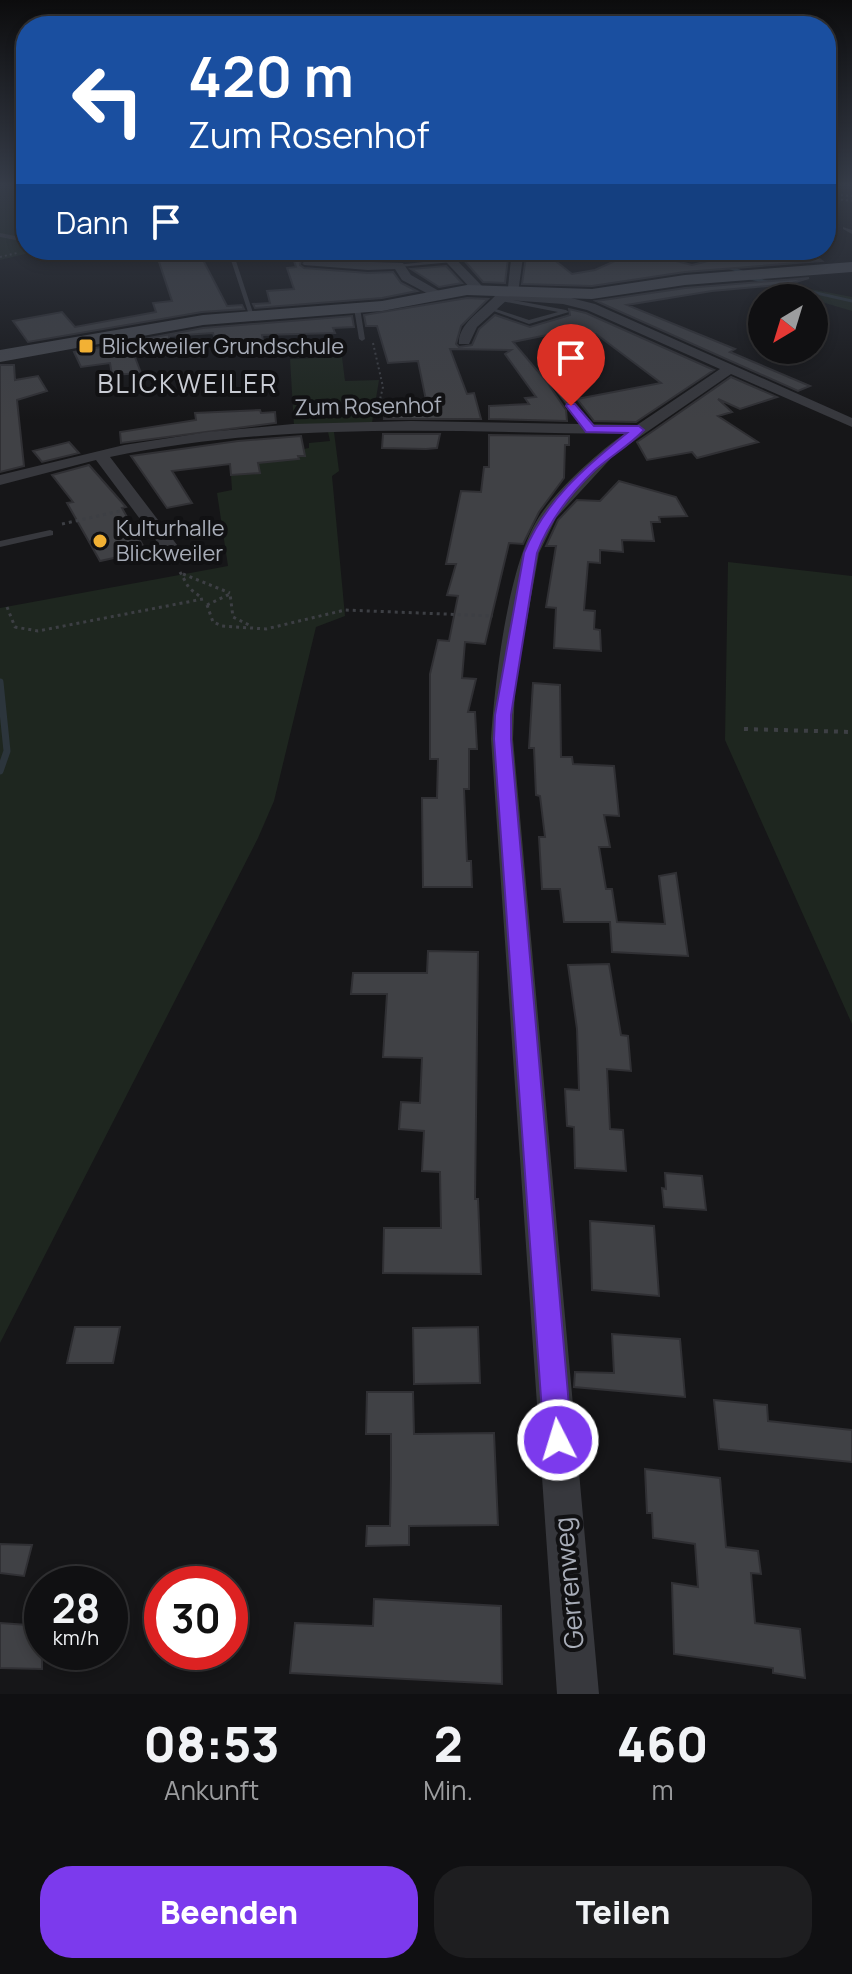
<!DOCTYPE html>
<html lang="de">
<head>
<meta charset="utf-8">
<style>
	body { margin:0; font-family:Manrope,sans-serif; background:#1e1e20; color:#f1f3f6; height:100vh; display:flex; flex-direction:column; font-size:30px; white-space:nowrap }
	* { box-sizing:border-box; margin:0 }
	p { font-size:26px; color:#9c9d9f }
	.icon { flex:none; width:44px; height:44px; fill:none; stroke:currentColor; stroke-width:2; stroke-linecap:round; stroke-linejoin:round }
	.map { position:relative; height:1694px; overflow:hidden }
	.side { display:flex; flex-direction:column; background:#101012; flex:1 }
	.side>* { flex:none }
	.guide { position:absolute; left:16px; top:16px; width:820px; height:244px; border-radius:32px; box-shadow:0 4px 12px #0003,0 0 0 2px #303032; background:#1a4fa0; color:#fff; overflow:hidden }
	.needle { width:52px; rotate:218deg }
	.fabs { position:absolute; left:748px; top:284px; display:grid; gap:16px }
	.fabs a { display:grid; place-items:center; width:80px; height:80px; border-radius:50%; background:#101012; box-shadow:0 4px 12px #0003,0 0 0 2px #303032; font-size:40px }
	.speed { position:absolute; left:24px; top:1566px; display:flex; gap:16px; font-size:40px; font-weight:700; text-align:center }
	.speed>* { display:grid; place-content:center; width:104px; height:104px; border-radius:50%; background:#101012; box-shadow:0 4px 12px #0003,0 0 0 2px #303032; line-height:1 }
	.speed small { font-size:20px; font-weight:400 }
	.speed .limit { border:12px solid #d22; background:#fff; color:#111 }
	.pin { position:absolute; display:grid; place-items:center; width:68px; height:68px; color:#fff; margin:-82px -34px; border-radius:50% 50% 50% 0; rotate:-45deg; box-shadow:0 0 8px #0007 }
	.pin .icon { rotate:45deg }
	.me { position:absolute; width:88px; margin:-44px; rotate:355deg; stroke-linejoin:round; filter:drop-shadow(0 0 6px #0008) }
	.turn { display:flex; align-items:center; gap:28px; height:168px; padding:0 40px; font-size:36px }
	.turn .icon { width:104px; height:104px; stroke-width:2.5 }
	.turn b { display:block; font-size:56px; line-height:68px }
	.then { display:flex; align-items:center; height:76px; padding:0 40px; background:#0003; gap:16px; font-size:30px }
	.eta { display:flex; justify-content:space-evenly; align-items:center; height:136px; text-align:center }
	.eta b { font-size:48px; font-weight:800; line-height:56px }
	.cta { display:flex; gap:16px; margin-top:auto; padding:16px 40px }
	.cta a { flex:1; height:92px; border-radius:32px; background:#7c3aed; color:#fff; font-size:32px; font-weight:800; line-height:92px; text-align:center }
	.cta a+a { background:#1e1e20; color:#f1f3f6 }
	.map>svg:first-child { display:block }
</style>
</head>
<body>
<div class="map">
<svg width="852" height="1694" viewBox="0 0 852 1694">
	<rect width="100%" height="100%" fill="#161618"/>
	<path fill="#1e261f" d="M0 183H26V250H42L0 260Z
		M758 279 852 297V311L764 285 756 281Z
		M342 357 345 381 379 380 372 423 294 426 290 359Z
		M328 432H334L339 471 332 476 345 616 316 627 274 801 258 838 0 1343V608L228 566 217 493 232 490 231 475 249 458 298 459V456H305L304 449 309 448V443L330 441Z
		M728 562 852 576V1024L725 740Z"/>
	<g fill="none" stroke-linecap="round" stroke-linejoin="round">
		<path stroke="#2c353c" stroke-width="3" d="M680 250 742 272
			M750 278 852 301"/>
		<path stroke="#2c353c" stroke-width="7" d="M0 682 7 751 0 771"/>
	</g>
	<path fill="#404145" stroke="#303034" stroke-width="2" d="M155 250H168L184 259 202 258 227 306 242 305 244 309 202 312 28 342 13 321 62 312 75 327 156 312 153 303 172 301Z
		M404 250 417 260 339 258 383 251Z
		M455 250H509L505 283 483 282Z
		M527 250 543 251 572 274 595 270 637 251 692 265 712 260 783 255 787 259 817 257 822 261 685 272 592 286 522 284Z
		M318 254V257L301 260 300 265 304 268 368 273 393 272 401 283 417 291 382 298 255 308 253 304 270 303 267 291 294 289 287 268 296 267 292 255Z
		M446 266 462 283 439 287 411 269Z
		M809 278 789 284 712 291 627 305 735 349 730 352 810 386 798 391 596 301 685 288Z
		M467 298 488 299 461 326 456 344 459 347 472 345 479 329 495 315 530 327 570 315 569 309 586 313 714 370 636 422 594 421 577 399 661 383 596 334 584 337 572 330 513 342 547 382 566 410 567 421 489 419V406L529 404 525 398 536 397 505 354 511 350 450 349 467 394 474 393 481 419H384L385 410H428L418 361 388 363 377 326H366L364 315Z
		M352 316 354 327 333 328 335 333 262 335 263 341 230 343V340H226L225 335 214 336 213 333 169 336V340L130 344 141 373 112 375 110 363 81 367 74 352 203 328Z
		M0 365H14L15 380 38 376 47 391 17 400 24 466 0 472Z
		M731 377 777 397 740 409 718 399 732 412 718 416 758 442 697 458 692 452 647 460 637 442Z
		M260 410 261 413 275 412 276 423 121 443 120 432 196 420 195 413Z
		M383 434H440L437 448 426 449 382 448Z
		M489 435 569 436V445H565L564 478 539 512 523 544 509 543 485 644 465 642 462 678 476 679 468 712H475L477 749H469V789H464L467 861H471L472 887H423L422 798H437L438 759H430V674L438 640 449 641 458 596 447 595 456 564H446L461 491 481 492 484 467H489Z
		M301 436 305 456H298L299 459 258 463 260 473 231 475 230 464 172 471 192 503 167 508 131 456 238 441Z
		M69 442 79 453 42 462 33 451Z
		M89 465 126 507 122 508 146 551 100 561 67 503 73 502 52 475Z
		M619 481 676 497 687 516 659 517 660 522H651L654 541 622 540 623 552 600 550V563L588 562 584 610 595 611 594 629 600 630 601 651 554 648 556 608 546 607 556 546H546L558 520 577 500 600 501Z
		M533 683 560 685 561 757H572L573 764 614 766 619 816 604 815 610 847H599L606 889H612L617 922 665 924 659 876 676 873 688 956 612 952 610 922H564L560 889H542L539 837H545L540 796 536 795 534 748H529Z
		M428 951 478 952 475 1199H478L481 1274 383 1273 384 1228H441L440 1172 422 1171 424 1131 399 1129 401 1102 420 1103 422 1058 383 1057 387 994H351L353 973H427Z
		M609 964 621 1035 628 1036 631 1071 607 1069 610 1129 623 1130 626 1171 575 1168 574 1127 567 1126 565 1089 579 1090 577 1029 568 965Z
		M665 1173 702 1176 706 1210 664 1207 662 1188 666 1189Z
		M590 1221 654 1226 659 1296 592 1290Z
		M75 1327H120L113 1363H67Z
		M478 1327 480 1383 414 1384 413 1328Z
		M612 1334 680 1339 685 1397 574 1387 575 1372 614 1373Z
		M367 1392H413L414 1434 494 1433 498 1525 409 1526V1545L366 1546 367 1526H390L391 1477V1434H366Z
		M714 1400 767 1405 768 1421 852 1430V1462L719 1449Z
		M645 1469 720 1478 726 1547 758 1551 761 1574 751 1573 755 1623 800 1629 805 1678 773 1673V1668L674 1654 672 1583 698 1587 695 1544 653 1538 652 1513H647Z
		M0 1544 32 1545 24 1576 0 1573Z
		M374 1599 501 1606 502 1684 290 1673 295 1623 373 1626Z
		M0 1623 42 1626V1669L0 1668Z"/>
	<g fill="none" stroke-linecap="round" stroke-linejoin="round">
		<path stroke="#3d3f44" stroke-width="2" stroke-dasharray="2 3" stroke-linecap="butt" d="M826 194 852 196
			M826 198 852 201
			M0 257 17 253
			M373 343 383 387 377 412"/>
		<path stroke="#3d3f44" stroke-width="3" stroke-dasharray="3 4" stroke-linecap="butt" d="M62 524 120 511
			M180 572 189 588 202 598
			M183 574 230 593
			M207 605 213 622 222 626 266 629 345 610 493 616
			M207 605 230 594 233 617 249 625
			M7 607 15 627 38 631 203 599"/>
		<path stroke="#3d3f44" stroke-width="4" stroke-dasharray="4 6" stroke-linecap="butt" d="M744 729 852 732"/>
		<path fill="#37383d" fill-rule="evenodd" d="M843 227 852 230V234L843 229Z
			M0 233 26 238V242L0 237Z
			M230 257 235 258 254 316 249 315Z
			M451 259 453 262 399 267 396 265Z
			M503 298 566 310 569 312 529 324 488 309 493 308 529 320 558 312 501 301Z
			M357 306 360 308 365 339 362 341 359 339 354 308Z
			M550 382H554L593 427V431H587L550 384Z
			M50 530 53 531V535L0 547V541Z"/>
		<path fill="#37383d" fill-rule="evenodd" d="M91 250 65 257 59 254 68 250Z
			M435 250H447L482 286V292H474Z
			M512 250H524L518 293 563 296 595 304 852 418V427L731 374 615 454 556 518 539 553 515 686 513 739 599 1694H557L491 739C495 681 508 561 541 514 558 489 598 452 624 434 452 432 280 421 110 457L187 558 178 563 172 562 96 460 0 485V475L124 445 208 432 293 424 411 421 637 425 720 369 587 310 563 304 507 300 477 327 469 344H459C457 321 491 306 502 287H508Z
			M308 260 403 263 411 275 446 295 436 298 402 280 395 269 368 270 304 265 302 263Z"/>
		<path fill="#45474d" fill-rule="evenodd" d="M852 262V272L685 285 592 299 467 295 382 311 203 325 0 362V350L203 315 382 301 467 285 592 289 685 275Z"/>
	</g>
	<linearGradient id="sky" x2="0" y2="1"><stop stop-color="#0c0c0d"/><stop offset="0.44" stop-color="#363c48"/><stop offset="1" stop-color="#363c48" stop-opacity="0"/></linearGradient>
	<rect width="852" height="420" fill="url(#sky)"/>
	<path fill="#7c3aed" stroke="#51269a" stroke-width="2" d="M567 404H575L594 426H639L644 430C630 445 611 456 595 470 570 494 549 521 537 553L511 715V739L572 1440 568 1450 558 1454 548 1450 544 1440 494 739 495 715 524 553C544 502 585 467 627 433L586 432 566 406Z"/>
	<g fill="#f2b134" stroke="#111113" stroke-width="3">
		<rect x="78" y="338" width="16" height="16" rx="4"/>
		<circle cx="100" cy="541" r="8"/>
	</g>
	<g text-anchor="middle" stroke-width="8" stroke-linejoin="round" paint-order="stroke">
		<g font-size="22" fill="#a8adb8" stroke="#111113" text-anchor="start">
			<text x="102" y="354">Blickweiler Grundschule</text>
			<text x="116" y="536">Kulturhalle<tspan x="116" dy="25">Blickweiler</tspan></text>
		</g>
		<g font-size="22" fill="#a8adb8" stroke="#111113">
			<text transform="translate(368 406) rotate(-1)" y="8">Zum Rosenhof</text>
		</g>
		<g font-size="26" letter-spacing="2" fill="#c9ccd4" stroke="#111113">
			<text x="188" y="393">BLICKWEILER</text>
		</g>
		<g font-size="26" fill="#a8adb8" stroke="#111113">
			<text transform="translate(569 1583) rotate(-95)" y="9">Gerrenweg</text>
		</g>
	</g>
</svg>
<div class="fabs">
<a><svg class="needle" viewBox="-14 -14 28 28"><path d="M0-13l5 13h-10z" fill="#e53935"/><path d="M0 13l5-13h-10z" fill="#9c9d9f"/></svg></a>
</div>
<div class="speed"><div>28<small>km/h</small></div><div class="limit">30</div></div>
<div class="pin" style="left:571px;top:406px;background:#d93025"><svg class="icon" aria-label="arrive" viewBox="0 0 24 24"><path d="M6 21V4h12l-3 4 3 4H6"/></svg></div>
<svg class="me" style="left:558px;top:1440px" viewBox="-20 -20 40 40"><circle r="17" fill="#7c3aed" stroke="#fff" stroke-width="3"/><path d="M0-11L8 9 0 5-8 9z" fill="#fff"/></svg>
<div class="guide">
<div class="turn"><svg class="icon" aria-label="left" viewBox="0 0 24 24"><path d="M17 20v-9H6M10 6l-5 5 5 5"/></svg><div><b>420 m</b>Zum Rosenhof</div></div>
<div class="then">Dann<svg class="icon" aria-label="arrive" viewBox="0 0 24 24"><path d="M6 21V4h12l-3 4 3 4H6"/></svg></div>
</div>
</div>
<section class="side">
<div class="eta">
<div><b>08:53</b><p>Ankunft</p></div>
<div><b>2</b><p>Min.</p></div>
<div><b>460</b><p>m</p></div>
</div>
<div class="cta"><a>Beenden</a><a>Teilen</a></div>
</section>
</body>
</html>
